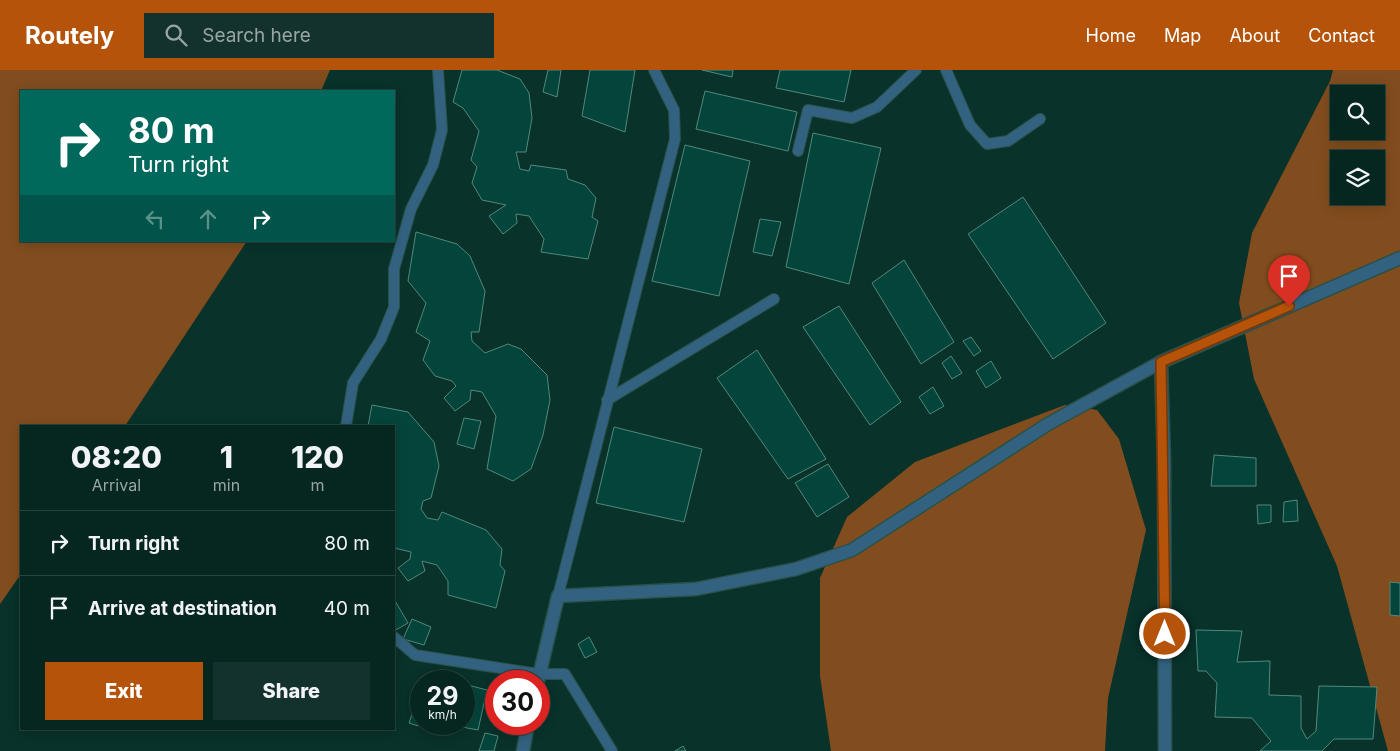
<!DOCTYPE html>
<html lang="en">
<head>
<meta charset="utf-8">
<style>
	body { margin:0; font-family:Inter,sans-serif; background:#14322d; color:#f1f3f6; height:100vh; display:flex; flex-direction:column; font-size:19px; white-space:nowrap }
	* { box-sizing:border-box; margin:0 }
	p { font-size:16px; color:#98a5a5 }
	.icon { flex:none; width:28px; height:28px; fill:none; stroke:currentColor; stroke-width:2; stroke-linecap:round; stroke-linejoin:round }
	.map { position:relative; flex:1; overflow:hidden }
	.sheet { position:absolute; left:20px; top:355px; width:375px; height:305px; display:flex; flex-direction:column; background:#062620; border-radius:0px; box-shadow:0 2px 12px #0003,0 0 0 1px #27433e }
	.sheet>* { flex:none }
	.hud { position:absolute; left:20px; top:20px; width:375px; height:152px; border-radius:0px; box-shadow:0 2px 12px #0003,0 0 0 1px #27433e; background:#00695c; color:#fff; overflow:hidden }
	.buttons { position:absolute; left:1330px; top:15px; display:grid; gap:10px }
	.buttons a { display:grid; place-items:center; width:55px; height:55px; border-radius:0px; background:#062620; box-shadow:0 2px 12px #0003,0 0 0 1px #27433e; font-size:25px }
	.speed { position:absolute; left:410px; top:600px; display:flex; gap:10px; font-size:25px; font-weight:700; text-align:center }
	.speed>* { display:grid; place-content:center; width:65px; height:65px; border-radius:50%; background:#062620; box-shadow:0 2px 12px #0003,0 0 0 1px #27433e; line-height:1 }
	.speed small { font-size:12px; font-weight:400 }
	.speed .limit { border:8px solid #d22; background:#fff; color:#111 }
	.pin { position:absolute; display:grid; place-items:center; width:42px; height:42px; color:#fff; margin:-51px -21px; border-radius:50% 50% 50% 0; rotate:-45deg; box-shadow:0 0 5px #0007 }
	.pin .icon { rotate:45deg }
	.me { position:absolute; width:55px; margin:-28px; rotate:0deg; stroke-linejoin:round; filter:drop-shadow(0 0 4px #0008) }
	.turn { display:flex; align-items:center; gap:18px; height:105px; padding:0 25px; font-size:22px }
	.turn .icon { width:65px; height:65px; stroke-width:2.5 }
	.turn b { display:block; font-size:35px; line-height:42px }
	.lanes { display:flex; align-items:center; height:48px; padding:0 25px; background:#0003; justify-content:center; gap:25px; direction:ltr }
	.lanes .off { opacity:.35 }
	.eta { display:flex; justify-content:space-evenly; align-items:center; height:85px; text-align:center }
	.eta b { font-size:30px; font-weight:800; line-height:35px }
	.button { display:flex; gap:10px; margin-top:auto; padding:10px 25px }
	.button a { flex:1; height:58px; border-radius:0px; background:#b45309; color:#fff; font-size:20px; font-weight:800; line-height:58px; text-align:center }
	.button a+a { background:#14322d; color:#f1f3f6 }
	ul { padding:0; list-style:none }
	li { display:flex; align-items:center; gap:15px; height:65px; padding:0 25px; border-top:1px solid #27433e }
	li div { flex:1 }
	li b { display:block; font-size:19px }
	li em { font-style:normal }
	header { display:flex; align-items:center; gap:30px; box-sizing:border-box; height:70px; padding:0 25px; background:#b45309; color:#fff }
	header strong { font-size:24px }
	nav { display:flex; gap:28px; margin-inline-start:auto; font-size:18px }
	.search { width:350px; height:45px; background:#14322d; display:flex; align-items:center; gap:12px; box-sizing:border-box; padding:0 18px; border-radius:0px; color:#98a5a5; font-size:19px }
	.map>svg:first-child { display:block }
</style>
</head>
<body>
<header>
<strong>Routely</strong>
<div class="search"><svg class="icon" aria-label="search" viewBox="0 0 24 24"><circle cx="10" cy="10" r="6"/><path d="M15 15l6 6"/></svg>Search here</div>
<nav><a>Home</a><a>Map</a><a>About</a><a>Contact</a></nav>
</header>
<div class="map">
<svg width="1400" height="681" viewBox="0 0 1400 681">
	<rect width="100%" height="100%" fill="#08322a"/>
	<path fill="#824d1e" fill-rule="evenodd" d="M0 0H330L321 21H21V171H247L125 356H21V504L0 534Z
		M1333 0H1400V681H1388L1337 496 1254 309 1239 233 1252 163 1330 11ZM1339 24H1376V61H1339ZM1339 89H1376V126H1339Z
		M1065 335 1097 340 1119 369 1146 460 1108 628 1105 681H831L820 606V508L847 447 915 392Z"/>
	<path fill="#04453b" stroke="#54877c" d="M462 0H497L520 9 529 23 532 48 526 82H516L520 99 529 101 531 95 566 100 568 109 585 115 596 128 592 147 598 151 588 189 541 182 544 169 529 146 516 144 517 153 503 164 489 146 506 135 482 130 472 113 477 97 471 90 479 61 463 38 453 32Z
		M548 0H561L557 27 543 22Z
		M590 0H635L625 62 582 46Z
		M702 0H733L732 7Z
		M780 0H851L844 32 776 18Z
		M705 21 797 42 788 81 696 59Z
		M813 63 881 78 849 214 786 197Z
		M685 75 750 91 719 226 652 211Z
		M1023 127 1106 253 1053 289 968 164Z
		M760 149 781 152 772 186 753 182Z
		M416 162 457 174 470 186 485 221 479 262H471L472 271 485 283 508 274 521 279 547 305 550 330 543 365 531 399 513 411 487 399 496 346 482 322 471 320 470 330 455 341 444 328 456 316 452 311 435 306 423 290 430 271 416 262 426 233 408 211Z
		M904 190 954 272 921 294 872 213Z
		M839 236 901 332 870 355 803 257Z
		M971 267 981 281 974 286 963 271Z
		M757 280 826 389 788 409 717 308Z
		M951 286 962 303 952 309 942 293Z
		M991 291 1001 308 986 318 976 301Z
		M933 317 944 336 930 344 919 327Z
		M372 335 408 342 434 372 439 396 431 428 423 431 421 439 427 448 438 450 442 442 486 460 502 479 500 495 505 501 496 538 448 525V511L437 495 422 491 425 501 408 511 398 498 410 489 411 482 394 478V356H368Z
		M464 348 481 351 474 379 457 374Z
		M614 357 702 379 684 452 596 433Z
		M1214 385 1256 388V416H1211Z
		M828 394 849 427 817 447 795 413Z
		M1297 430 1298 451 1283 452 1284 432Z
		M1257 435H1271V452L1258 454Z
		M1390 512 1400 513V546L1390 545Z
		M394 529 408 553 394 561Z
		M412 549 431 557 424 575 403 569Z
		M1196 560 1242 561 1237 592 1270 591 1269 625 1301 626V658L1307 669 1316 661 1319 616 1377 617 1373 669H1334L1322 681H1260L1271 671 1252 648 1215 647 1217 613 1206 601H1198Z
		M589 567 597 582 585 588 578 574Z
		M464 614 487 620 478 660 446 654H464Z
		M418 627H421V641L418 656 409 653Z
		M485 663 498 666 494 681H479Z
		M683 676 686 681H675Z"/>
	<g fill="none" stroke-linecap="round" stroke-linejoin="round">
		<g stroke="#295149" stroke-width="12">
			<path id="service" d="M946 0 970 55 987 74 1008 71 1040 49
				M798 81 808 40 852 48 877 37 916 0
				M607 330 774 229
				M346 356 353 313 381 269 394 237V199L411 139 433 95 442 60 438 0
				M558 526 675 69 674 40 654 0
				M394 567 415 585 539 604H565L612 681"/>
		</g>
		<g stroke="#295149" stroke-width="15">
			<path id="minor" d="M1161 292 1164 391 1165 681
				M538 611 558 526
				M523 681 528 654"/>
		</g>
		<g stroke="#295149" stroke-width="15">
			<path id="tertiary" d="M558 526 696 519 796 499 852 480 1048 354 1161 292 1400 188"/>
		</g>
		<use href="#service" stroke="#336280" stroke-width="10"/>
		<use href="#minor" stroke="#336280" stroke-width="12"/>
		<use href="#tertiary" stroke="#336280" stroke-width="12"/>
	</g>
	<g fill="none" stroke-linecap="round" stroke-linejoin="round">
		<g stroke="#753606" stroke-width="12">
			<path id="route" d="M1165 564 1161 292 1289 236"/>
		</g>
		<use href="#route" stroke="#b45309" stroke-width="9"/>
	</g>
</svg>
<div class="buttons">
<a><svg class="icon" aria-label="search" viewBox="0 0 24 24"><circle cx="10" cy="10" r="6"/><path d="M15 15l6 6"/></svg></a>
<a><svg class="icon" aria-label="layers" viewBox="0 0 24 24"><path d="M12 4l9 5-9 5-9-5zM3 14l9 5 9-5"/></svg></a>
</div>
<div class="speed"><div>29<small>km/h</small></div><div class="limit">30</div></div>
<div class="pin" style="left:1289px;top:236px;background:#d93025"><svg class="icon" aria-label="arrive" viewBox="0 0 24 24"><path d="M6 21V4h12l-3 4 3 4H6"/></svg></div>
<svg class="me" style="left:1165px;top:564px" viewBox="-20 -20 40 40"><circle r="17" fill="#b45309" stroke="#fff" stroke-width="3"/><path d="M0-11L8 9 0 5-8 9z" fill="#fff"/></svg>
<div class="hud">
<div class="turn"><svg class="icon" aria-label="right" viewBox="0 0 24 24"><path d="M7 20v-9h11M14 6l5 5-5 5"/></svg><div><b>80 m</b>Turn right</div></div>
<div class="lanes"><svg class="icon off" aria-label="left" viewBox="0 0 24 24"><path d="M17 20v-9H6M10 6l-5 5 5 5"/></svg><svg class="icon off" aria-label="ahead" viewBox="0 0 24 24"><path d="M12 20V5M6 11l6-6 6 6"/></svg><svg class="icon" aria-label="right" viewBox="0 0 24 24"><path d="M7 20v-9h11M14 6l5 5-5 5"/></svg></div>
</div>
<section class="sheet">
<div class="eta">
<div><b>08:20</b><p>Arrival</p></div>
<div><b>1</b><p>min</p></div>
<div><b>120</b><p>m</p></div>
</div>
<ul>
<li><svg class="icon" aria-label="right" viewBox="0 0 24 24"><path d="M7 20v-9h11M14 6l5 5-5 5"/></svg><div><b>Turn right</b></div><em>80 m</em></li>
<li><svg class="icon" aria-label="arrive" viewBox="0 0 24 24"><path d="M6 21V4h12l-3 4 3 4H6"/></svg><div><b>Arrive at destination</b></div><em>40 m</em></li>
</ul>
<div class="button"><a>Exit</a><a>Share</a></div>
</section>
</div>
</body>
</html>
